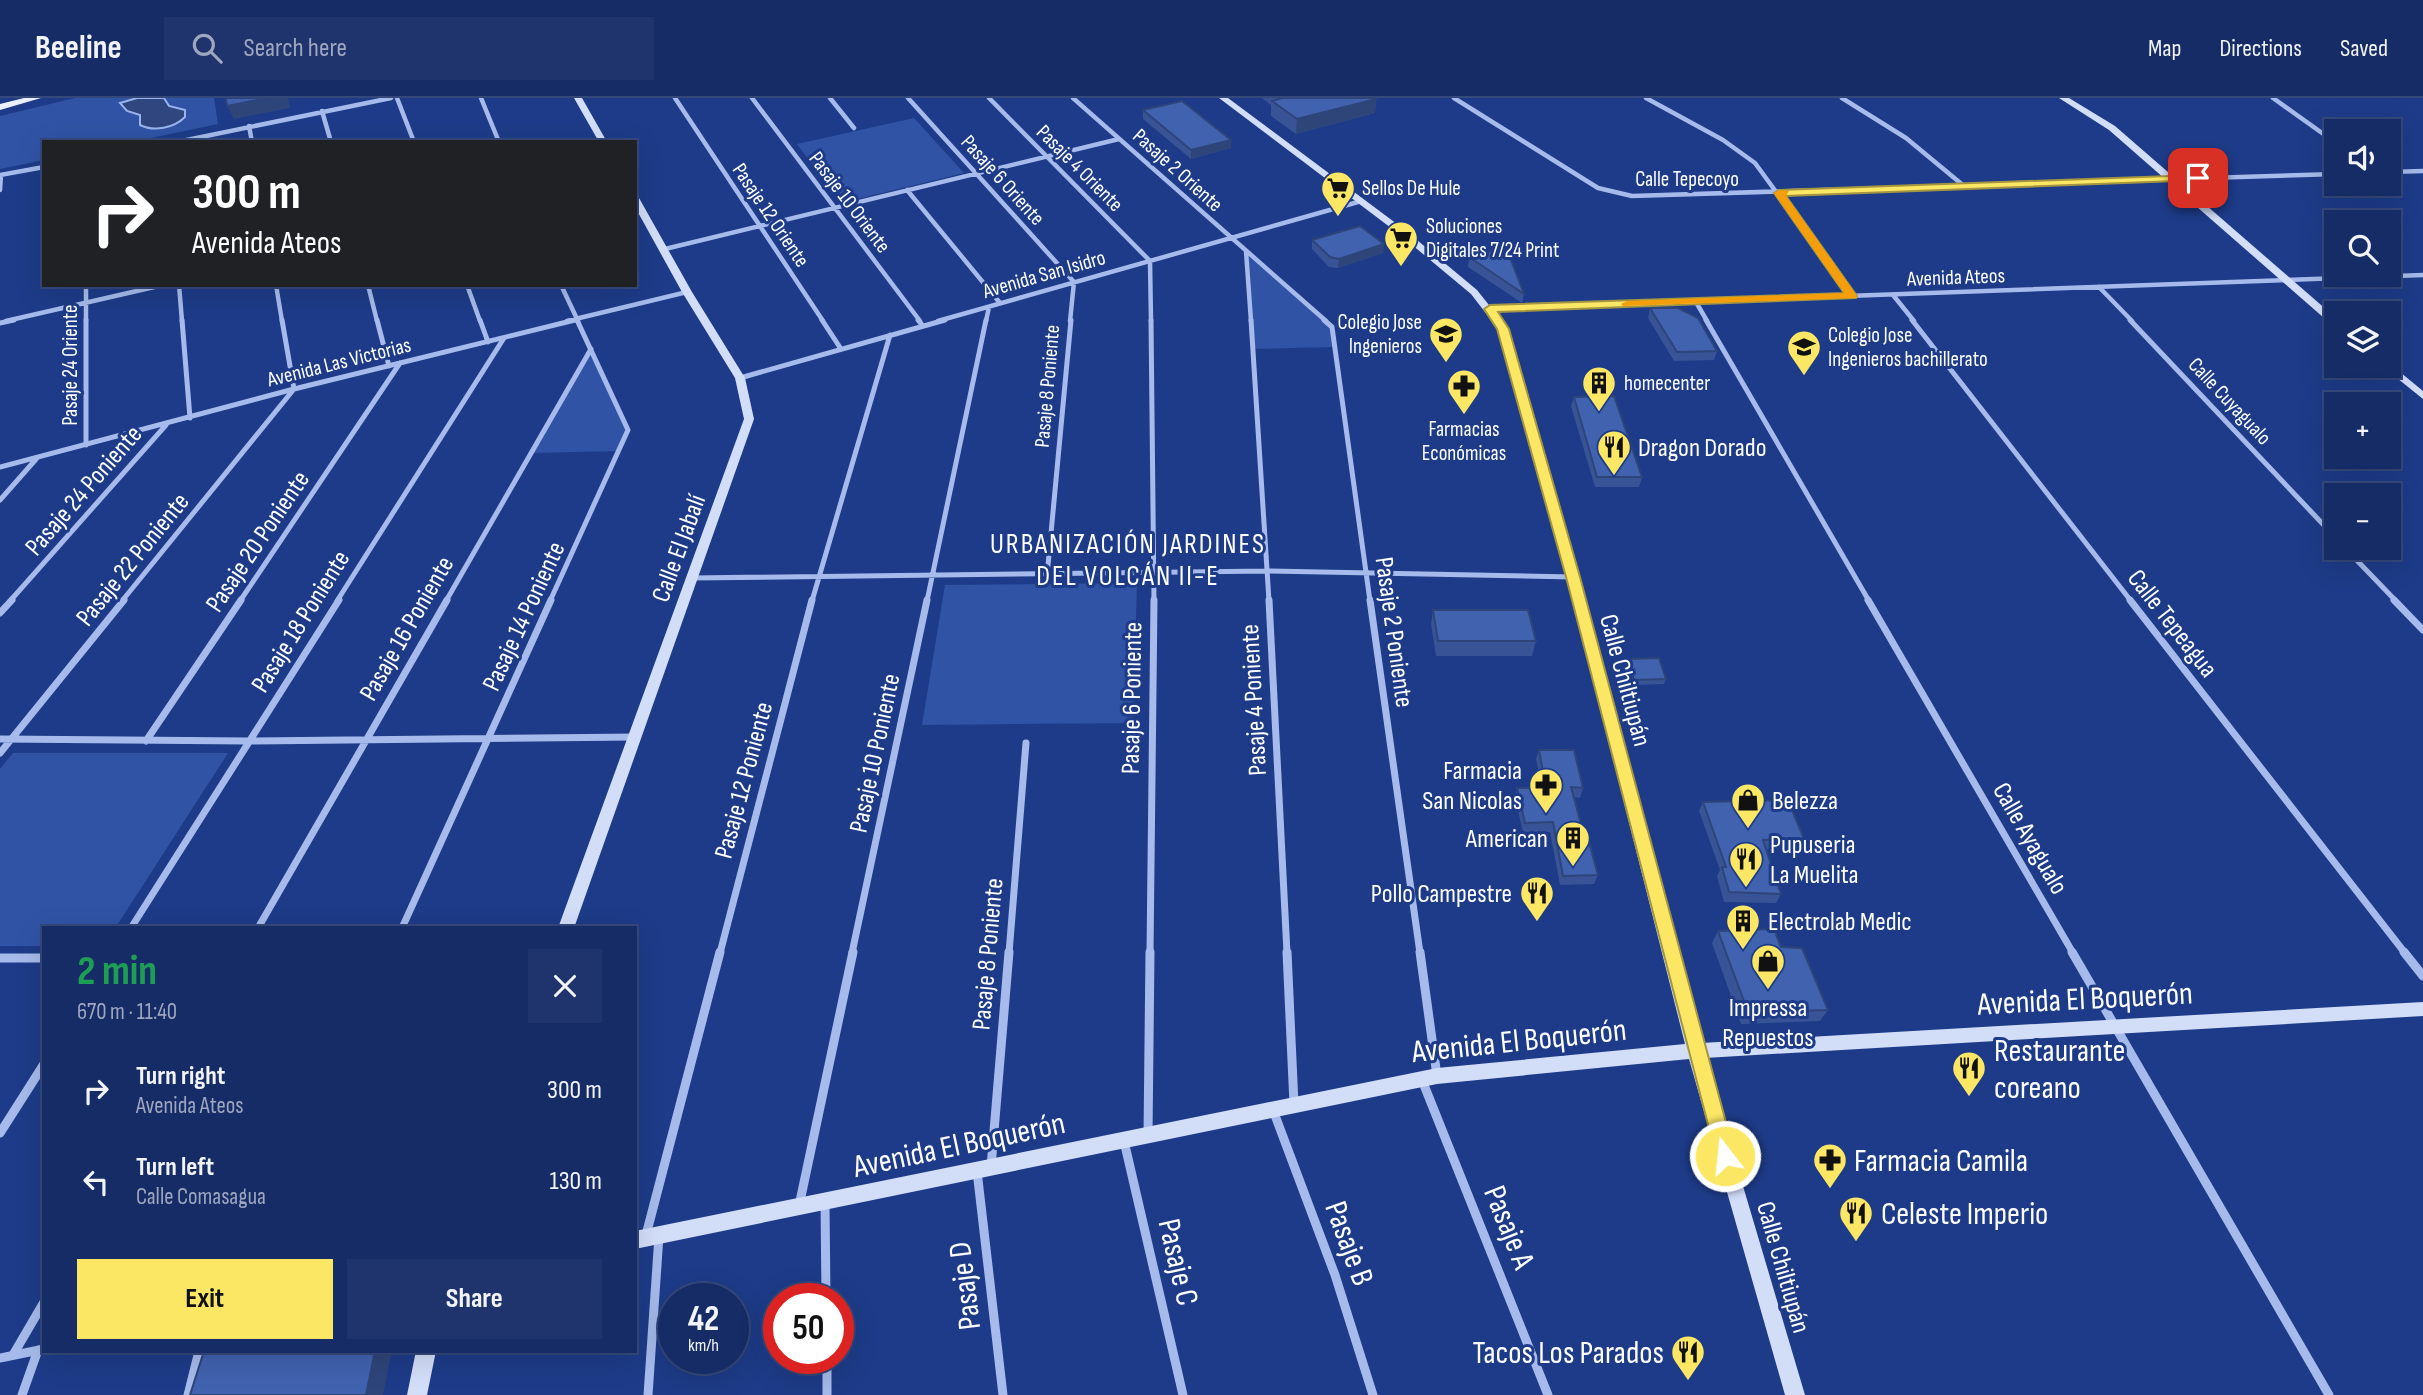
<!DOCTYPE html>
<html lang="en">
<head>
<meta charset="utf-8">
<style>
	body { margin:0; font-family:"Sofia Sans Condensed",sans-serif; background:#1f346c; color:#f1f3f6; height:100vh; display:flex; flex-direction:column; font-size:26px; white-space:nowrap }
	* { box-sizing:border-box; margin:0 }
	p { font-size:23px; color:#9ea7bf }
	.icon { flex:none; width:38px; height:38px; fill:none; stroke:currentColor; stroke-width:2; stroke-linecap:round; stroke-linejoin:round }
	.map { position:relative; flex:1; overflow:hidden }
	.details { position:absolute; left:42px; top:828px; width:595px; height:427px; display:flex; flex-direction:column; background:#162c66; border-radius:0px; box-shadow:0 7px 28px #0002,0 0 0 2px #35487a }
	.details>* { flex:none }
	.banner { position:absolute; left:42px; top:42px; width:595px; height:147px; border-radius:0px; box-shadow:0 7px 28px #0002,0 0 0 2px #35487a; background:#202124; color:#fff; overflow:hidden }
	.buttons { position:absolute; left:2324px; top:21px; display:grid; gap:14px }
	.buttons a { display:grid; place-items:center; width:77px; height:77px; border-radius:0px; background:#162c66; box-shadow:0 7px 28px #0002,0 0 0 2px #35487a; font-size:35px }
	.speed { position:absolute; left:658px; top:1185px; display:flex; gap:14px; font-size:35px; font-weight:700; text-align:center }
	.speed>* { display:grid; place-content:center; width:91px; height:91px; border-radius:50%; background:#162c66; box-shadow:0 7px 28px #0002,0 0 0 2px #35487a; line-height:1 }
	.speed small { font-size:18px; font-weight:400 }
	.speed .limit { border:10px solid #d22; background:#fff; color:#111 }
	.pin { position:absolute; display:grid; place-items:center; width:60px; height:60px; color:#fff; margin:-30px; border-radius:14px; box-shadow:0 4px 10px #0006 }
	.me { position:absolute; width:77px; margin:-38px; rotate:344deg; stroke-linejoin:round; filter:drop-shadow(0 0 5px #0008) }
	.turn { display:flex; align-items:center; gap:24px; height:147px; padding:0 35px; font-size:32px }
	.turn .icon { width:91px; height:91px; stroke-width:2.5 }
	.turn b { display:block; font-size:49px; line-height:60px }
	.round { display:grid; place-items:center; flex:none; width:74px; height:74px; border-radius:0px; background:#1f346c }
	.overview { display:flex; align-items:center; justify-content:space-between; height:119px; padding:0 35px }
	h1 { font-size:42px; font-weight:700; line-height:52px; color:#1e9e55 }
	.primary-button { display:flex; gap:14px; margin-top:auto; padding:14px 35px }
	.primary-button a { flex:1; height:80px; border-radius:0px; background:#fce764; color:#111; font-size:28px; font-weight:700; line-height:80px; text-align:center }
	.primary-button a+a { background:#1f346c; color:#f1f3f6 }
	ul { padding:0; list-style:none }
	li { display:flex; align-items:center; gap:21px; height:91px; padding:0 35px }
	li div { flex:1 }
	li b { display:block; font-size:26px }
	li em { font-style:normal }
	header { display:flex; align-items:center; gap:42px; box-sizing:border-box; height:98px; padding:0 35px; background:#162c66; border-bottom:2px solid #35487a }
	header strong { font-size:33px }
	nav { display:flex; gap:38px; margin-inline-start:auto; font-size:24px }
	.search { width:490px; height:63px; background:#1f346c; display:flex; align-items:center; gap:18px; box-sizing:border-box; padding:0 24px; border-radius:0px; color:#9ea7bf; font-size:26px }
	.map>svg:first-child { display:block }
</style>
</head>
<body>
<header>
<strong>Beeline</strong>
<div class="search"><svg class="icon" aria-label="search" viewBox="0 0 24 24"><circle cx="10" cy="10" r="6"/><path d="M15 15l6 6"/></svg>Search here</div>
<nav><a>Map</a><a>Directions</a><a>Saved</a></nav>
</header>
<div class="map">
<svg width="2423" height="1297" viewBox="0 0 2423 1297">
	<rect width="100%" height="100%" fill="#1d3b88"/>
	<path fill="#3053a5" d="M75 0H214L218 26 132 44H44V62L0 71V18Z
		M914 20 964 75 841 105 797 46Z
		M1246 153 1332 229 1335 249 1253 251Z
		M591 251 628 332 619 353 531 355Z
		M1137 485 1133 625 922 627 945 487Z
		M13 655H228L116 829 44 830V848H0V671Z"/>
	<path fill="#2f467f" stroke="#99b3ed" stroke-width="2" d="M137 0H164L169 8 185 12V19C174 30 154 34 140 27V17L127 13 120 5Z"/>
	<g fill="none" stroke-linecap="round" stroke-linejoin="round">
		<path stroke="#a6bbeb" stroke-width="4.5" d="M397 0 414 44
			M481 0 499 44
			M675 0 823 223
			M752 0 920 223
			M830 0 854 30
			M908 0 1074 184 1070 223
			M989 0 1150 163
			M1073 0 1326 223
			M1454 0 1598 90 1632 98 2336 76
			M1646 0 1723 42 1755 65 1852 198
			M1842 0 1906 40 1964 88
			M2273 0 2336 45
			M322 13 331 44
			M249 28 252 44
			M177 44 391 0
			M2389 74 2423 73
			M0 77 44 69
			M0 92 1 77
			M907 92 1000 205
			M665 151 1119 41
			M1246 153 1251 223
			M1150 163 1151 223
			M86 187V223
			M179 187 182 223
			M276 187 282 223
			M368 187 377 223
			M467 187 480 223
			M561 187 578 223
			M2099 189 2132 223
			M1893 197 1914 223
			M1696 204 1707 223
			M1490 211 2423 177
			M6 223 163 187
			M567 223 687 194
			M938 223 1358 104
			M986 223 989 209"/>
		<path stroke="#a6bbeb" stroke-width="5" d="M86 222V347
			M182 222 190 320
			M377 222 389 268
			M480 222 488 244
			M822 222 841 251
			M918 222 923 228
			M1151 222 1154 503
			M1251 222 1269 503
			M1324 222 1332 229 1370 503
			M1706 222 1869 503
			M1912 222 2131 503
			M2130 222 2336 440
			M0 225 14 222
			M740 280 945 222
			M0 369 294 291 575 222
			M0 402 37 360
			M2345 450 2396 503
			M1047 478 1071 222
			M692 480 1268 473 1573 479
			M10 503 166 327
			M122 503 294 291 282 222
			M240 503 400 265
			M337 503 504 240
			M446 503 591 251
			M550 503 628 332 577 222
			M812 503 890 237
			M927 503 986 222"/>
		<path stroke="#a6bbeb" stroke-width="7" d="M1269 502 1287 855
			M1370 502 1420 855
			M1868 502 2073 855
			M2130 502 2405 855
			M2394 502 2423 532
			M0 515 12 502
			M0 641 249 643 636 639
			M146 643 241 502
			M0 655 124 502
			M131 830 339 502
			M258 830 447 502
			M402 830 551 502
			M720 855 812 502
			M852 855 927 502
			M1009 855 1026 645
			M1150 855 1154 502"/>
		<path stroke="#a6bbeb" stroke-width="9" d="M1287 854 1294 1006
			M1420 854 1437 978
			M2072 854 2329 1297
			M2404 854 2423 878
			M0 860H44
			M1422 982 1548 1297
			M1273 1012 1335 1177 1373 1297
			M0 1035 44 966
			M1148 1037 1150 854
			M1124 1043 1183 1297
			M991 1069 1009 854
			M977 1073 1003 1297
			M825 1104 826 1200
			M799 1108 853 854
			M646 1137 720 854
			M13 1257 44 1204
			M0 1260 44 1251
			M827 1260V1297
			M22 1297 38 1252
			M188 1297 199 1253
			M648 1297 659 1138"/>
		<path fill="#d2ddf8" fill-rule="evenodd" d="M574 0H582L607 44H599Z
			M1219 0H1228L1405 132 1477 192 1508 231 1579 479 1701 945 2423 904V918L1705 960 1805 1297H1785L1689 961 1437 986 635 1151V1133L1437 970 1685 946 1567 479 1498 231 1471 196 1399 136Z
			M2059 0H2069L2115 28 2336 220V228L2332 227 2109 32Z
			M635 97 639 100 692 194 745 280 754 321 574 830H558L744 321 735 280 682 194 635 109Z
			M2389 265 2423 293V301L2382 268H2389Z
			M416 1253H436L427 1297H407Z"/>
		<path fill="#ebefff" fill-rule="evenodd" d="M24 0H41L0 12V6Z"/>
	</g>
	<path fill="#385496" d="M1262 0H1375L1376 1 1375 15 1296 36 1271 18V7Z
		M1143 12 1231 50 1191 61 1143 21Z
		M1312 142 1384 146 1383 155 1338 170 1329 169 1312 151Z
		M1469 159 1524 196 1522 205 1468 169Z
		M1650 210 1717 253 1714 262 1674 263 1648 220Z
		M1574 299 1642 379 1639 389H1595L1571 308Z
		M1433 512 1536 543 1532 558H1436L1431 526Z
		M1627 561 1666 581 1664 586 1633 587 1625 566Z
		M1539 652 1583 690 1580 700 1574 699 1586 744 1598 777 1594 786 1560 787 1550 734H1523L1515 700 1517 690H1542L1536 661Z
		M1703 704 1804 741 1799 750 1766 751 1781 796 1776 805 1724 804 1717 778 1720 772 1699 713Z
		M1718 833 1781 849 1828 912 1820 923 1741 926 1712 845Z"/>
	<path fill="#2e457a" d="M268 0H288L290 10 234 21 227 8Z
		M1376 1 1375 15 1296 36 1297 21Z
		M1231 42V50L1191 61V52Z
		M1384 146 1383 155 1338 170 1339 161Z
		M375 1253H392L383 1297H366Z"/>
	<path fill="#4162af" stroke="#2e457a" stroke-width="2" d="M226 0H268L227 8Z
		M1282 0H1375L1376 1 1297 21 1272 3Z
		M1182 3 1231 42 1191 52 1143 12Z
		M1360 128 1384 146 1339 161 1330 159 1312 142Z
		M1506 149 1524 196 1469 159Z
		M1650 210H1678L1698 220 1717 253 1677 254Z
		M1614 298 1642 379H1597L1574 299Z
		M1433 512H1528L1536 543H1438Z
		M1659 560 1666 581 1634 582 1627 561Z
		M1539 652H1574L1583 690 1571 689 1586 744H1589L1598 777 1563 778 1553 724 1525 725 1517 690H1546Z
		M1788 702 1804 741 1763 742 1781 796 1729 794 1722 769H1726L1703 704Z
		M1774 831 1781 849 1802 850 1828 912 1748 914 1718 833Z
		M204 1253H375L366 1297H190Z"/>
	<path fill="#fce764" stroke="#a49641" stroke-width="2" d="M2198 77 2201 82 1786 98 1857 198 1856 200 1498 214 1509 231 1580 479 1735 1058 1732 1065 1725 1068 1718 1065 1566 479 1497 231 1484 211 1490 207 1844 195 1774 95 1779 92Z"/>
	<path fill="#f59e0b" d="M1779 92 1789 93 1786 98 1857 198 1856 200 1623 208 1621 206 1627 203 1844 195 1774 95Z"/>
	<defs>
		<g id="supermarket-pin" transform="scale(1.75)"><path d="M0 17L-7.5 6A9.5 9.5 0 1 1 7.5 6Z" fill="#fce764" stroke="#1d3b88"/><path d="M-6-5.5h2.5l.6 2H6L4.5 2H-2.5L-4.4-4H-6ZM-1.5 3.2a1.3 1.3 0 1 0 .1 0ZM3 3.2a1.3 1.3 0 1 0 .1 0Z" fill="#111"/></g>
		<g id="school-pin" transform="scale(1.75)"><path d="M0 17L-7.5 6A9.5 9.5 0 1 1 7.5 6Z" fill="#fce764" stroke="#1d3b88"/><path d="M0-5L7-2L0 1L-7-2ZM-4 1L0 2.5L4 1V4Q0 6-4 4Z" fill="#111"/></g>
		<g id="building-pin" transform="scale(1.75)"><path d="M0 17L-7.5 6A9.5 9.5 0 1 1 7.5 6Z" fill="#fce764" stroke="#1d3b88"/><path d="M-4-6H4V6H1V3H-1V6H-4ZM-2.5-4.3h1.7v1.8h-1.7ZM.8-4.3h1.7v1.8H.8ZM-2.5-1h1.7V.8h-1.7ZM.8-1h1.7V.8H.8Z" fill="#111"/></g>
		<g id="pharmacy-pin" transform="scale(1.75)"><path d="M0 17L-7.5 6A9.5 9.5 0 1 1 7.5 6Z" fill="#fce764" stroke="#1d3b88"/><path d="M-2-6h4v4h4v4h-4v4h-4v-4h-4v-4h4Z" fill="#111"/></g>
		<g id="restaurant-pin" transform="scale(1.75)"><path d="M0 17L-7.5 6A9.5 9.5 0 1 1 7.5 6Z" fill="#fce764" stroke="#1d3b88"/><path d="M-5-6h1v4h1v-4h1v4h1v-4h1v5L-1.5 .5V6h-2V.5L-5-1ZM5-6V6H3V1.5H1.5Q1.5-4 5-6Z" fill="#111"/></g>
		<g id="shop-pin" transform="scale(1.75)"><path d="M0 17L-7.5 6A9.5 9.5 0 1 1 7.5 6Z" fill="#fce764" stroke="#1d3b88"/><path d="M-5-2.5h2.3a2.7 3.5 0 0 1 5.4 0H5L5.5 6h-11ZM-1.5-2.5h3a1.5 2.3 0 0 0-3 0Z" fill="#111"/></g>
	</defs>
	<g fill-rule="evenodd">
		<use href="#supermarket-pin" x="1338" y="90"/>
		<use href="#supermarket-pin" x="1401" y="140"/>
		<use href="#school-pin" x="1446" y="236"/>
		<use href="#school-pin" x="1804" y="249"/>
		<use href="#building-pin" x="1599" y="285"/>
		<use href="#pharmacy-pin" x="1464" y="288"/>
		<use href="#restaurant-pin" x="1614" y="349"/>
		<use href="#pharmacy-pin" x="1546" y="687"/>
		<use href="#shop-pin" x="1748" y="702"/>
		<use href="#building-pin" x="1573" y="740"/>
		<use href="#restaurant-pin" x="1746" y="761"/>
		<use href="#restaurant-pin" x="1537" y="795"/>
		<use href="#building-pin" x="1743" y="823"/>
		<use href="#shop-pin" x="1768" y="863"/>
		<use href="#restaurant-pin" x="1969" y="970"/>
		<use href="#pharmacy-pin" x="1830" y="1062"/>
		<use href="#restaurant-pin" x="1856" y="1115"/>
		<use href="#restaurant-pin" x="1688" y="1254"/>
	</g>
	<g text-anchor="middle" stroke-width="6" stroke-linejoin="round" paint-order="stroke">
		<g font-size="21" fill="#fff" stroke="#1d3b88">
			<text transform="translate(1080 70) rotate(45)" y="7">Pasaje 4 Oriente</text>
			<text transform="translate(1178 72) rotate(42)" y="7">Pasaje 2 Oriente</text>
			<text x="1687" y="88">Calle Tepecoyo</text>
			<text transform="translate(1003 82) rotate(48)" y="7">Pasaje 6 Oriente</text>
			<text transform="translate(850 104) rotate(53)" y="7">Pasaje 10 Oriente</text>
			<text transform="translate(771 117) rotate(56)" y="7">Pasaje 12 Oriente</text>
			<text transform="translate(1044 176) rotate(-16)" y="7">Avenida San Isidro</text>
			<text transform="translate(1956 179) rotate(-2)" y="7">Avenida Ateos</text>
			<text transform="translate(339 264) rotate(-14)" y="7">Avenida Las Victorias</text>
			<text transform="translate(70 267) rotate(-90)" y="7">Pasaje 24 Oriente</text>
			<text transform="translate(1047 288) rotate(-85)" y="7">Pasaje 8 Poniente</text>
			<text transform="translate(2230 303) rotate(47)" y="7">Calle Cuyagualo</text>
		</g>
		<g font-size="21" fill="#fff" stroke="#1d3b88" text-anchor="start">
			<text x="1362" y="97">Sellos De Hule</text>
			<text x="1426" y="135">Soluciones<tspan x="1426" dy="24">Digitales 7/24 Print</tspan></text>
			<text x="1422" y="231" text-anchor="end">Colegio Jose<tspan x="1422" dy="24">Ingenieros</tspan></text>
			<text x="1828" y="244">Colegio Jose<tspan x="1828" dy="24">Ingenieros bachillerato</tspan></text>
			<text x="1624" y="292">homecenter</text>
			<text x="1464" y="338" text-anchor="middle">Farmacias<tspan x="1464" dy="24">Económicas</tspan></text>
		</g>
		<g font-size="26" fill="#fff" stroke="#1d3b88" text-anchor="start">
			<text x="1638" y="358">Dragon Dorado</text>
			<text x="1522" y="681" text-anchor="end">Farmacia<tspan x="1522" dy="30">San Nicolas</tspan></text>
			<text x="1772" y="711">Belezza</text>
			<text x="1548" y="749" text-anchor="end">American</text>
			<text x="1770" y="755">Pupuseria<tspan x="1770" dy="30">La Muelita</tspan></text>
			<text x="1512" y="804" text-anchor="end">Pollo Campestre</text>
			<text x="1768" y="832">Electrolab Medic</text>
			<text x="1768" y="918" text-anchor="middle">Impressa<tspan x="1768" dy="30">Repuestos</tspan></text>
		</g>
		<g font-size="26" fill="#fff" stroke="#1d3b88">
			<text transform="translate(83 392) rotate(-49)" y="9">Pasaje 24 Poniente</text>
			<text transform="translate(257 443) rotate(-56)" y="9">Pasaje 20 Poniente</text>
			<text transform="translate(678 450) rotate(-70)" y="9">Calle El Jabalí</text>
			<text transform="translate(132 461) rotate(-51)" y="9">Pasaje 22 Poniente</text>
			<text transform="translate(523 518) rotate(-65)" y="9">Pasaje 14 Poniente</text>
			<text transform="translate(300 523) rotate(-58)" y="9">Pasaje 18 Poniente</text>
			<text transform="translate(2173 525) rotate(52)" y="9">Calle Tepeagua</text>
			<text transform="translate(406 530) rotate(-60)" y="9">Pasaje 16 Poniente</text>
			<text transform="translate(1395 534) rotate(82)" y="9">Pasaje 2 Poniente</text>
			<text transform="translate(1626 582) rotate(75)" y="9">Calle Chiltiupán</text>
			<text transform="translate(1131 600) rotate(-89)" y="9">Pasaje 6 Poniente</text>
			<text transform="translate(1253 602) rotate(-93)" y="9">Pasaje 4 Poniente</text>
			<text transform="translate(874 655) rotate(-78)" y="9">Pasaje 10 Poniente</text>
			<text transform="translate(743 682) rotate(-75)" y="9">Pasaje 12 Poniente</text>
			<text transform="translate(2031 740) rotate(60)" y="9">Calle Ayagualo</text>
			<text transform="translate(987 856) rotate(-85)" y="9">Pasaje 8 Poniente</text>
			<text transform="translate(1784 1169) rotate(74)" y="9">Calle Chiltiupán</text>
		</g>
		<g font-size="28" letter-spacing="2" fill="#fff" stroke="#1d3b88">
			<text x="1128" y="455">URBANIZACIÓN JARDINES<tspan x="1128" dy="32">DEL VOLCÁN II-E</tspan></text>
		</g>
		<g font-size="32" fill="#fff" stroke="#1d3b88">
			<text transform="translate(2085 900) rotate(-3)" y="11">Avenida El Boquerón</text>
			<text transform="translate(1519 942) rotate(-6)" y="11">Avenida El Boquerón</text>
			<text transform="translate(959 1046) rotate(-12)" y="11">Avenida El Boquerón</text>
			<text transform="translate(1510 1129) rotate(68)" y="11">Pasaje A</text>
			<text transform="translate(1350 1145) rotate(70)" y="11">Pasaje B</text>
			<text transform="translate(1179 1164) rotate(77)" y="11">Pasaje C</text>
			<text transform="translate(964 1188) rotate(-97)" y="11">Pasaje D</text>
		</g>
		<g font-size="32" fill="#fff" stroke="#1d3b88" text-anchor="start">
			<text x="1994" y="963">Restaurante<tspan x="1994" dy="37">coreano</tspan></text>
			<text x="1854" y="1073">Farmacia Camila</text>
			<text x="1881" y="1126">Celeste Imperio</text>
			<text x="1664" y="1265" text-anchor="end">Tacos Los Parados</text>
		</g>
	</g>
</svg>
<div class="buttons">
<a><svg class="icon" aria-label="sound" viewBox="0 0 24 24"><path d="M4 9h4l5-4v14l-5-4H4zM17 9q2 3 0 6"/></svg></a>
<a><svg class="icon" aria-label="search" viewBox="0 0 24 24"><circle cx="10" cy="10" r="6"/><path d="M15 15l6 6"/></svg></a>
<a><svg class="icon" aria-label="layers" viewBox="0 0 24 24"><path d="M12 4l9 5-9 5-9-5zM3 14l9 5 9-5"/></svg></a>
<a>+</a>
<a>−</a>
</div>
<div class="speed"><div>42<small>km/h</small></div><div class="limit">50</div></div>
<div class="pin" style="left:2198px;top:80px;background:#d93025"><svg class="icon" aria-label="arrive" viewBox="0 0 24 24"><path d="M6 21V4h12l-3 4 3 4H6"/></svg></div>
<svg class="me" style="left:1725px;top:1058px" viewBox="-20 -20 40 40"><circle r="17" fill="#fce764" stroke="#fff" stroke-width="3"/><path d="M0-11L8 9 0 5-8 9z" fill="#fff"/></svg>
<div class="banner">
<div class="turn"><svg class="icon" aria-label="right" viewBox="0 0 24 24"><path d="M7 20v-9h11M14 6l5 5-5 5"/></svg><div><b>300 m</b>Avenida Ateos</div></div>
</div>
<section class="details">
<div class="overview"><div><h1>2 min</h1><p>670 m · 11:40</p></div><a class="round"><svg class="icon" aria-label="close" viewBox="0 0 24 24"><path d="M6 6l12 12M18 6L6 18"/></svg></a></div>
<ul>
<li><svg class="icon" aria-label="right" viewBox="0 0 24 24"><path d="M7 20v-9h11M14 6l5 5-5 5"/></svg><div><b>Turn right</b><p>Avenida Ateos</p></div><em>300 m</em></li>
<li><svg class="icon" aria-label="left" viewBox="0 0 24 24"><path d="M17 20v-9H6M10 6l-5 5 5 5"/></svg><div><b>Turn left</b><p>Calle Comasagua</p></div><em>130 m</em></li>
</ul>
<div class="primary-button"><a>Exit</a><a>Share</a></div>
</section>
</div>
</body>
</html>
